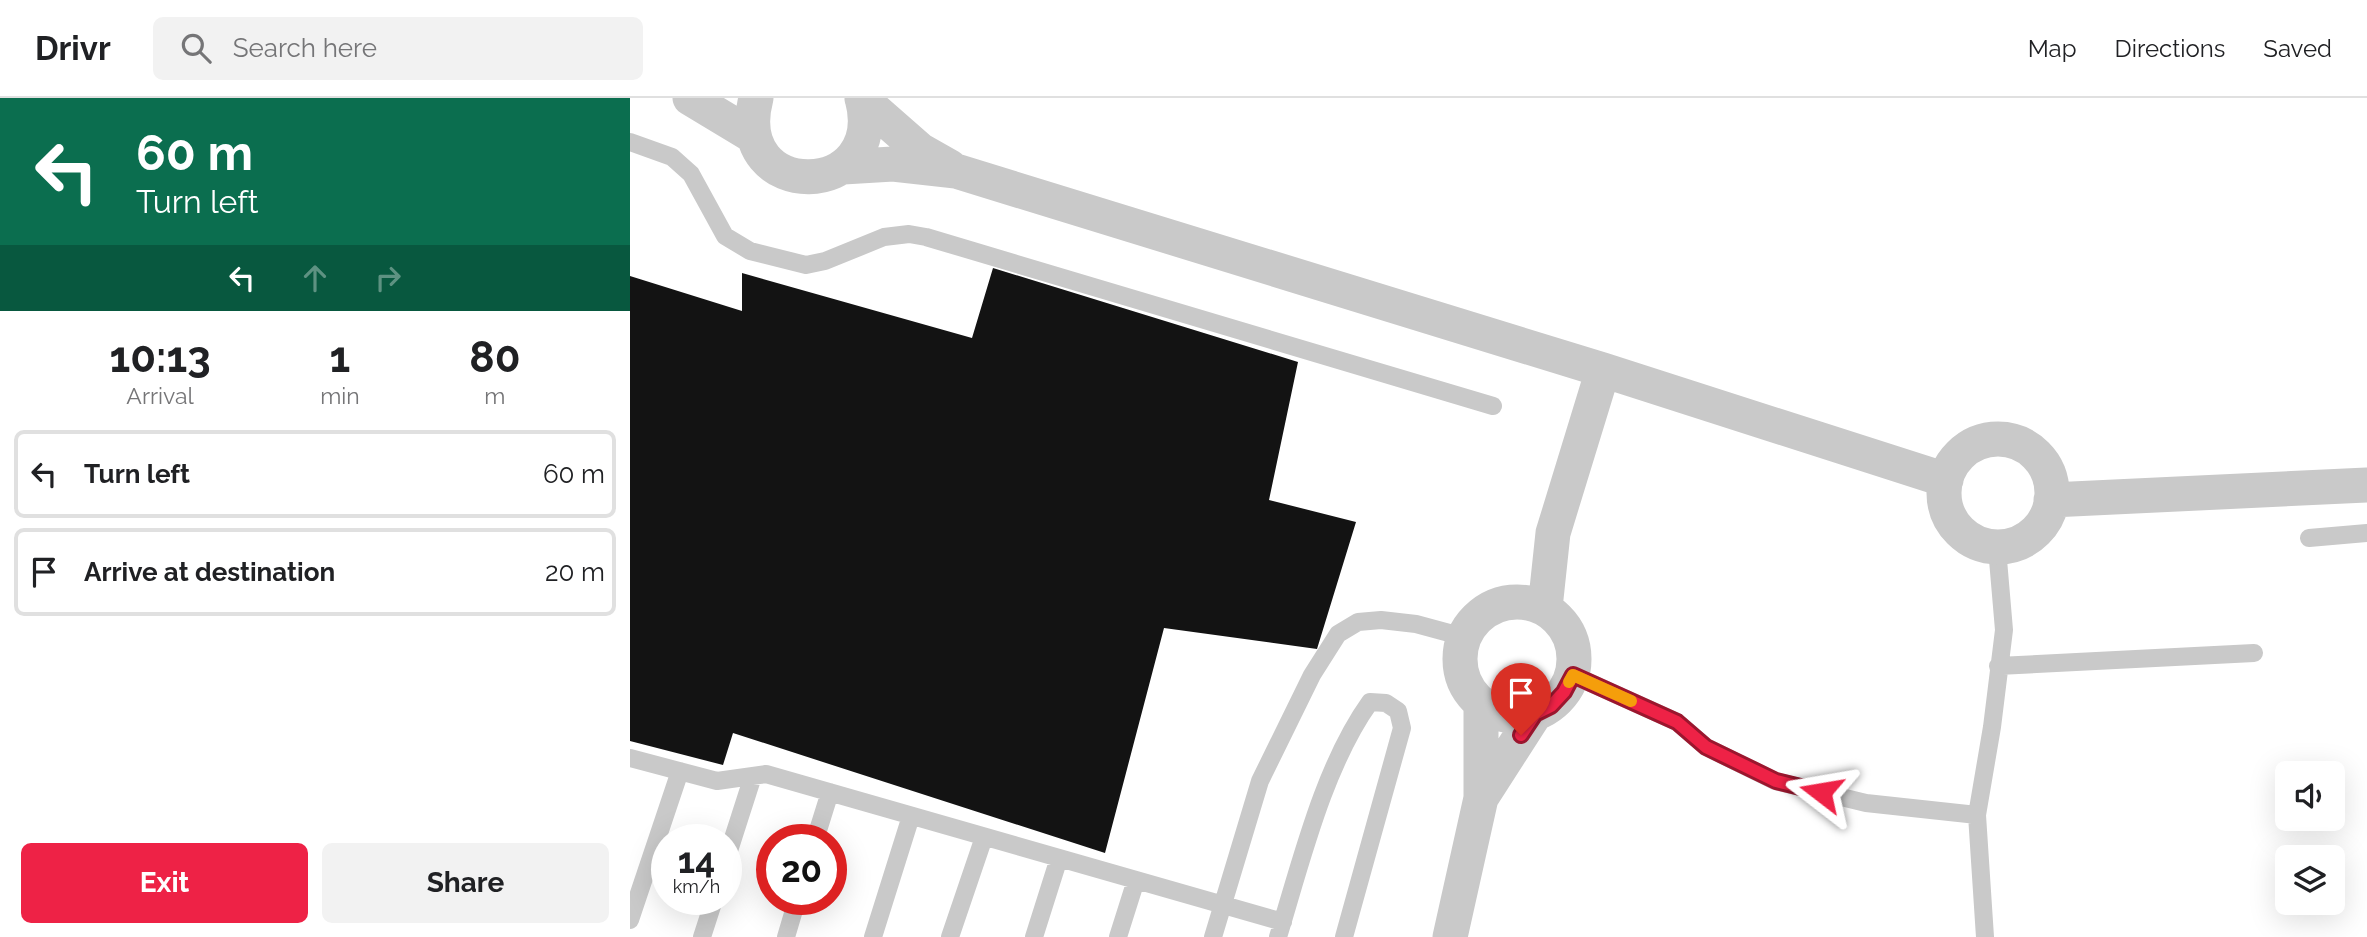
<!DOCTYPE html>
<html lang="en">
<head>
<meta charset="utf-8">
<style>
	body { margin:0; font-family:Raleway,sans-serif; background:#f2f2f2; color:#202124; height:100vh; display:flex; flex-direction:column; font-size:26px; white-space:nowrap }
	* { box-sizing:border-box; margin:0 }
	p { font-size:23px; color:#757577 }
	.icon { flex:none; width:38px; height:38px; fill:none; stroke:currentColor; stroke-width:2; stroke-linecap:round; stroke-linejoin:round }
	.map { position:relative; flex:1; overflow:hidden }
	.panel { display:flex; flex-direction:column; background:#fff; width:630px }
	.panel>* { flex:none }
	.top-card { background:#0b6e4f; color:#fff; overflow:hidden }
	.fabs { position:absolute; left:1645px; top:663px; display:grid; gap:14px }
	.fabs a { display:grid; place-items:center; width:70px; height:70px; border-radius:10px; background:#fff; box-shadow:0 7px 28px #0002; font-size:35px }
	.speed { position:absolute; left:21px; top:726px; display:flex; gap:14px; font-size:35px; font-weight:700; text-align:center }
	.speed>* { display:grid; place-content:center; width:91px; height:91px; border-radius:50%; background:#fff; box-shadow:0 7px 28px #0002; line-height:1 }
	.speed small { font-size:18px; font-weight:400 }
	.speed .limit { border:10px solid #d22; background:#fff; color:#111 }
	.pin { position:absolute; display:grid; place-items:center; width:60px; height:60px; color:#fff; margin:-72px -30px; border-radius:50% 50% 50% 0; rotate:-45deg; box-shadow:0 0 7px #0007 }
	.pin .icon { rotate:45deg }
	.me { position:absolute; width:77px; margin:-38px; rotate:284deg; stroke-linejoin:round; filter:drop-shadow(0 0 5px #0008) }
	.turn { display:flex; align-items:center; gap:24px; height:147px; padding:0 21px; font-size:32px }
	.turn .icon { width:91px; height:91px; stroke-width:2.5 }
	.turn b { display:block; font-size:49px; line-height:60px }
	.lanes { display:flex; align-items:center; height:66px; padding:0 21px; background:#0003; justify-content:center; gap:35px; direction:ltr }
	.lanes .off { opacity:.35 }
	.eta { display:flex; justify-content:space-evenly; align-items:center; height:119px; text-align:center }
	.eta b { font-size:42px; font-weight:700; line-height:49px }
	.primary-button { display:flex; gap:14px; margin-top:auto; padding:14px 21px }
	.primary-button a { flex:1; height:80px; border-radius:10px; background:#ee2246; color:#fff; font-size:28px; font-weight:700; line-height:80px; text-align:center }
	.primary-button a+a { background:#f2f2f2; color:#202124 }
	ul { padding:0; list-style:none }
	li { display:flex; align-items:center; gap:21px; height:88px; margin:0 14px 10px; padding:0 7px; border:4px solid #e0e0e0; border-radius:10px }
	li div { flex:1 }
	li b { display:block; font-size:26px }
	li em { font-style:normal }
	header { display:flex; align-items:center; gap:42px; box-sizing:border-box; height:98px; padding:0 35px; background:#fff; border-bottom:2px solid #e0e0e0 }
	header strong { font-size:33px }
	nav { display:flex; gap:38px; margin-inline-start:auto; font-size:24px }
	.search { width:490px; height:63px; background:#f2f2f2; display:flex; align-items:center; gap:18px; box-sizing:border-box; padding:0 24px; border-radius:10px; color:#757577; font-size:26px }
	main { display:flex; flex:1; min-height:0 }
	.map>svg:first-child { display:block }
</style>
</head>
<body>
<header>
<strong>Drivr</strong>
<div class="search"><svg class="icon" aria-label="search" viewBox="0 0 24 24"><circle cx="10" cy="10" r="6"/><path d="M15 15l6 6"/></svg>Search here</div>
<nav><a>Map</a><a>Directions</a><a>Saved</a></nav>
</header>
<main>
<section class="panel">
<div class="top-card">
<div class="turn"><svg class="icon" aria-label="left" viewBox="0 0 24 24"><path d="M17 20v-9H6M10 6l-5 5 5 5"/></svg><div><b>60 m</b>Turn left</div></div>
<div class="lanes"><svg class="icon" aria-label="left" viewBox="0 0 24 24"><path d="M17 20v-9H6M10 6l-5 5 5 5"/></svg><svg class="icon off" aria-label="ahead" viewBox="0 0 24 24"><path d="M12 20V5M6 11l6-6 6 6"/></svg><svg class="icon off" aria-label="right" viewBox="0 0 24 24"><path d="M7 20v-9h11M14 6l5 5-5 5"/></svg></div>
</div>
<div class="eta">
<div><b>10:13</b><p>Arrival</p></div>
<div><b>1</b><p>min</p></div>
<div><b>80</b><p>m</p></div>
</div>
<ul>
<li><svg class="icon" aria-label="left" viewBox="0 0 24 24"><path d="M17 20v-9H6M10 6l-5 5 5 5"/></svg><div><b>Turn left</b></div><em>60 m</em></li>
<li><svg class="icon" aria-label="arrive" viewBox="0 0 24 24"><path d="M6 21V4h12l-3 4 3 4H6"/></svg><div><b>Arrive at destination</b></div><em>20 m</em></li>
</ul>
<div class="primary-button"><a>Exit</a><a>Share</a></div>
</section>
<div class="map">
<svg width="1737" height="839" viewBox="0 0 1737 839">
	<rect width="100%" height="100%" fill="#fff"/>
	<path fill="#131313" d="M363 170 668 264 639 402 726 424 687 551 534 530 475 755 103 635 93 667 0 643V178L112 213V175L342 240Z"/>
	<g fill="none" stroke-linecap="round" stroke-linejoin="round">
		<path stroke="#c9c9c9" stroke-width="18" d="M0 44 42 59 61 76 95 138 120 153 176 167 195 163 254 139 279 136 296 139 863 308
			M1679 440 1737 435
			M1368 568 1624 555
			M943 577 1047 624 1076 649 1145 683 1236 705 1347 717
			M0 660 87 683 136 676 653 824
			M185 742 200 694
			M96 762 123 678
			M0 822 50 673
			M72 839 84 802
			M156 839 167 802
			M243 839 281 718
			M320 839 354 739
			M404 839 429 760
			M488 839 506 782
			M583 839 630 683 682 577 708 536 728 524 751 522 786 526 834 539
			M648 839C671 764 694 668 740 604L756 605 768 613 772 630 714 839
			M1355 839 1347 717 1362 629 1374 532 1367 450"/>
		<path stroke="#c9c9c9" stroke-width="35" d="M60 0 123 38
			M126 0C98 107 260 103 232 0
			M232 1 290 52 320 69
			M213 69 263 66 326 73 973 272 1316 382
			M1314 395a54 54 0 1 1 108 0a54 54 0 1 1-108 0Z
			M1421 402 1737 387
			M830 561a57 57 0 1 1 114 0a57 57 0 1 1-114 0Z
			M915 510 923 435 973 272
			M851 700 905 616
			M820 839 851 700V607"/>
	</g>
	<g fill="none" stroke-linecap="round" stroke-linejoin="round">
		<g stroke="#9b162e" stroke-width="18">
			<path id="route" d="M891 637 905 616 921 608 934 594 943 577 1047 624 1076 649 1146 683 1191 694"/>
		</g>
		<use href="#route" stroke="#ee2246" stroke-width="12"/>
		<path stroke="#f59e0b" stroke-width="12" d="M939 584 943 577 1001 603"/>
	</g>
</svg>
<div class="fabs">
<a><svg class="icon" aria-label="sound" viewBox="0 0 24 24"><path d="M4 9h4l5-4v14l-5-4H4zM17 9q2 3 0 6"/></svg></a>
<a><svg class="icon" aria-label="layers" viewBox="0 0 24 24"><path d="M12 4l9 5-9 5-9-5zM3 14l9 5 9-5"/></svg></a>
</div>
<div class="speed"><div>14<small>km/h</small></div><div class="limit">20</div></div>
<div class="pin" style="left:891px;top:637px;background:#d93025"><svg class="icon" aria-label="arrive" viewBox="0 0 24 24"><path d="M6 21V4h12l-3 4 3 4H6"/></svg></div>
<svg class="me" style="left:1191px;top:694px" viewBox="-20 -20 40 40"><path d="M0-17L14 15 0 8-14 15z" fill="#ee2246" stroke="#fff" stroke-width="4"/></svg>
</div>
</main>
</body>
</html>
